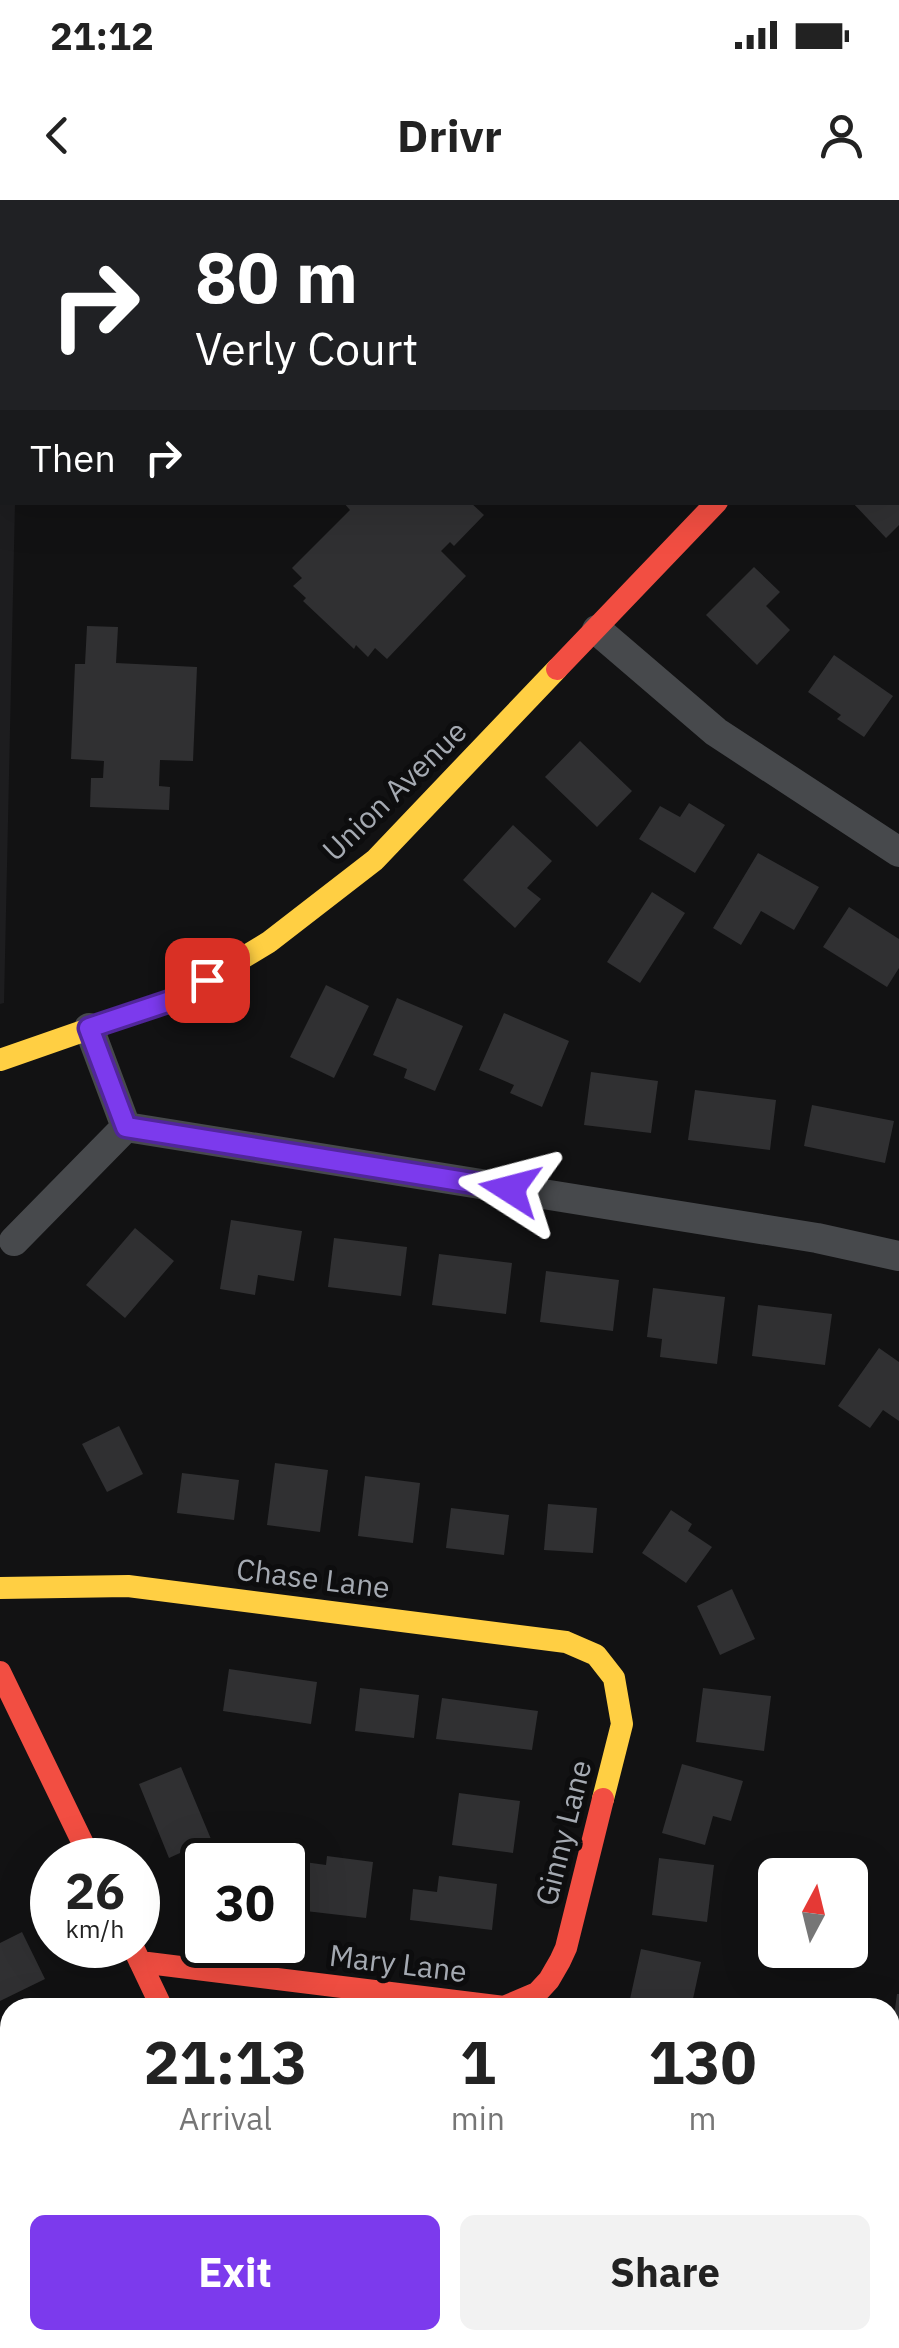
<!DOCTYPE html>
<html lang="en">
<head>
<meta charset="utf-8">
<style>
	body { margin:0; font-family:"IBM Plex Sans",sans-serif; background:#f2f2f2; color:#222; height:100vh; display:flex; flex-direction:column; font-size:38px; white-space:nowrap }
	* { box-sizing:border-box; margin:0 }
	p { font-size:32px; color:#767676 }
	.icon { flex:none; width:55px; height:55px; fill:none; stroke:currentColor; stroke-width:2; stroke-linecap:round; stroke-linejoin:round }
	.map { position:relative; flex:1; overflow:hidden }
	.details { position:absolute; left:0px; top:1798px; width:900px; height:352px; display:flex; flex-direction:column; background:#fff; border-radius:30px 30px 0 0; box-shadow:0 10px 40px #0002 }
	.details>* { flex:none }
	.hud { position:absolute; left:0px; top:0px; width:900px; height:305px; box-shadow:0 10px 40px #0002; background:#202124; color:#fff; overflow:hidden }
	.needle { width:65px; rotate:7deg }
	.buttons { position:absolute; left:758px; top:1658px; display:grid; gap:20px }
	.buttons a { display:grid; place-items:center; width:110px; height:110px; border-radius:15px; background:#fff; box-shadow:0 10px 40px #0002; font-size:50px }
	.speed { position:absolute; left:30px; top:1638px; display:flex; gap:20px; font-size:50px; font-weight:700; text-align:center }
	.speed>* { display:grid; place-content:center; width:130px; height:130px; border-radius:50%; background:#fff; box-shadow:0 10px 40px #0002; line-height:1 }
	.speed small { font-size:25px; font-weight:400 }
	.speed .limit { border:5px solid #111; border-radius:15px; background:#fff; color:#111 }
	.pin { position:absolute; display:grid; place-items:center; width:85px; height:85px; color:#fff; margin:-42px; border-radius:20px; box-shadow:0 5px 15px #0006 }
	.me { position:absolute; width:110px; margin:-55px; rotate:279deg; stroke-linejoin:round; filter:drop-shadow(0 0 8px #0008) }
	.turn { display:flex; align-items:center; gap:35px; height:210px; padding:0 30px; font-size:45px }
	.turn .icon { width:130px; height:130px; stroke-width:2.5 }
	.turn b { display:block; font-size:70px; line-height:85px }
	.then { display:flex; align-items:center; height:95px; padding:0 30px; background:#0003; gap:20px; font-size:38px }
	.eta { display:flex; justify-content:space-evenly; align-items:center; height:170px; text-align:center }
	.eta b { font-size:60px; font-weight:800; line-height:70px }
	.button { display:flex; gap:20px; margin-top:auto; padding:20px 30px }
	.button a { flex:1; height:115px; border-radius:15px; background:#7c3aed; color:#fff; font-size:40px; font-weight:800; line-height:115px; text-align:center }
	.button a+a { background:#f2f2f2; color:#222 }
	.status { display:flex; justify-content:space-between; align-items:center; height:70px; padding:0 50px; background:#fff; direction:ltr }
	.status svg { height:28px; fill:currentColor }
	header { display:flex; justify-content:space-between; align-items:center; height:130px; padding:0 30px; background:#fff; font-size:45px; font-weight:800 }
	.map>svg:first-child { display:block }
</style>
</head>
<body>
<div class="status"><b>21:12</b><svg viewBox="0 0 49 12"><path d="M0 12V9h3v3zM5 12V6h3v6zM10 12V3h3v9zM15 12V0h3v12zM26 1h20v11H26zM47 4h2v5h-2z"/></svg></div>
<header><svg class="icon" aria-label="back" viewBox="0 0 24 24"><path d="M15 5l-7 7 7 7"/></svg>Drivr<svg class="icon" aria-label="person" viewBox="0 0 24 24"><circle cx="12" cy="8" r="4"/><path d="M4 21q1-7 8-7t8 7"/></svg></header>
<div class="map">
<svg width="899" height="2148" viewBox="0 0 899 2148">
	<rect width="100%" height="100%" fill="#121213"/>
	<path fill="#1d1d1f" d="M0 0H899V144L898 2H2V302L15 303 4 803 0 804Z"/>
	<path fill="#303032" d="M343 302H470L484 315 454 346 450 342 441 351 466 376 387 459 375 448 368 457 356 445 354 449 303 401 306 398 293 386 302 378 292 368 350 310Z
		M852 302H899V325L886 338Z
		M754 367 780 392 766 406 790 430 757 465 706 415Z
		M87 426 118 427 116 463 197 467 193 561 160 560 159 586 170 587 169 610 90 607 91 578H103L104 561 71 559 75 464H85Z
		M834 455 893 496 864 537 837 519 841 515 808 492Z
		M580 541 632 591 597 627 545 577Z
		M689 603 725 625 695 673 639 639 660 606 680 617Z
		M513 625 552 661 527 688 541 699 515 728 463 680Z
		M758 653 819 687 794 730 761 711 741 745 713 728Z
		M652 692 685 713 640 783 607 762Z
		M849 707 899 739V768L887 787 823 747Z
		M326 785 369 806 334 878 290 857Z
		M397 798 463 826 435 891 404 878 407 869 373 855Z
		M504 813 569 841 542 907 510 893 514 885 479 870Z
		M591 872 658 881 651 933 584 925Z
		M695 890 776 900 770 950 688 940Z
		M812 905 894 921 885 963 804 946Z
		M231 1020 302 1031 294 1081 258 1075 255 1095 220 1089Z
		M135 1028 174 1061 125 1118 86 1085Z
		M334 1038 407 1047 401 1096 328 1087Z
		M439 1054 512 1063 506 1114 432 1105Z
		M546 1071 619 1080 613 1131 540 1122Z
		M653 1088 725 1097 717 1164 660 1157 662 1139 647 1137Z
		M758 1105 832 1114 825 1165 752 1156Z
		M879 1148 899 1162V1221L883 1210 870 1228 838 1206Z
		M119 1226 143 1274 107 1292 82 1244Z
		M275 1263 328 1270 320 1332 267 1325Z
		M182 1273 239 1280 234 1320 177 1313Z
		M365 1276 420 1283 413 1343 358 1336Z
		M548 1304 597 1308 593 1353 544 1350Z
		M451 1308 509 1315 504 1355 446 1348Z
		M671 1310 692 1324 688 1331 712 1347 686 1383 642 1353Z
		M732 1389 755 1439 720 1455 697 1406Z
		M229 1469 317 1482 311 1524 223 1511Z
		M360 1488 419 1495 414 1538 355 1531Z
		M703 1488 771 1496 764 1551 696 1542Z
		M442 1498 538 1511 532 1550 436 1539Z
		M682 1564 743 1581 731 1621 713 1616 705 1645 662 1633Z
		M181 1567 211 1639 169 1658 139 1584Z
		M459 1593 520 1601 513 1653 452 1645Z
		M327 1656 373 1662 366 1718 288 1709 290 1660 326 1665Z
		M659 1658 714 1665 707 1722 652 1715Z
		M439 1676 497 1684 492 1730 410 1720 413 1689 437 1692Z
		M22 1732 45 1779 0 1801V1743Z
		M641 1749 701 1762 691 1808H628Z
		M897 1794H899V1824H893Z
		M10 1827V1871L0 1851V1832Z
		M890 1865 899 1866V1918L890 1917Z
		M163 2140H209L213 2148H159L157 2143Z
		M819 2140H879L878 2148H818Z"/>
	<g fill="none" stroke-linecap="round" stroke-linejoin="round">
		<path stroke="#47494c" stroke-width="30" d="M597 430 716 532 899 652
			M89 828 126 927 817 1038 899 1056
			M14 1041 126 927
			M890 2024 899 2025"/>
		<path stroke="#16e098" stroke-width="22" d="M322 2140 326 2148"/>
		<path stroke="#ffcf43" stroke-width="22" d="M898 158 899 157
			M0 860 175 799 269 742 375 660 557 469
			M0 1388 128 1386 566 1442 596 1455 614 1478 622 1524 603 1599"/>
		<path stroke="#f24e42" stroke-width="22" d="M557 469 717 302
			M0 1472 91 1660
			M132 1745 162 1808
			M140 1762 504 1807 537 1793 549 1780 560 1761 566 1748 603 1599"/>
	</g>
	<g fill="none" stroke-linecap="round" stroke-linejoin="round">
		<g stroke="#51269a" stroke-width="25">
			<path id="route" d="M207 780 176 799 89 828 126 927 510 989"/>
		</g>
		<use href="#route" stroke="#7c3aed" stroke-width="18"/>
	</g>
	<g text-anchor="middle" stroke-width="10" stroke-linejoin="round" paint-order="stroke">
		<g font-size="30" fill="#a5aab2" stroke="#0d0d0e">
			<text transform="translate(395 591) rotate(-44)" y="10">Union Avenue</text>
			<text transform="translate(313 1379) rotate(7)" y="10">Chase Lane</text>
			<text transform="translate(564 1633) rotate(-76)" y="10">Ginny Lane</text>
			<text transform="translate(398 1764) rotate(7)" y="10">Mary Lane</text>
		</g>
	</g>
</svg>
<div class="buttons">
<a><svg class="needle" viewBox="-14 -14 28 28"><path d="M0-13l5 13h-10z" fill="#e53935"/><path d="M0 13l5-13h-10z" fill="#767676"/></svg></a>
</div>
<div class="speed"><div>26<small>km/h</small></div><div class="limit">30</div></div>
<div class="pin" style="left:207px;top:780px;background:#d93025"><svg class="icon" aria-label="arrive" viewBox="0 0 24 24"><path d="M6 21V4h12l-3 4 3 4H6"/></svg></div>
<svg class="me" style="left:510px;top:989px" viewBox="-20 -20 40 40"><path d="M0-17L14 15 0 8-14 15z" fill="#7c3aed" stroke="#fff" stroke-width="4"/></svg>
<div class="hud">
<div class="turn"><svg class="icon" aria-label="right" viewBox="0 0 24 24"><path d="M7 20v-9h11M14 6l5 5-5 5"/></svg><div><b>80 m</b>Verly Court</div></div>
<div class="then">Then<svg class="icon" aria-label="right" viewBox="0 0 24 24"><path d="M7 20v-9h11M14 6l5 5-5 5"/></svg></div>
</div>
<section class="details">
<div class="eta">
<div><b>21:13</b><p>Arrival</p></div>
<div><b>1</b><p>min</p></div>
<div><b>130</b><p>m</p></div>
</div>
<div class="button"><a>Exit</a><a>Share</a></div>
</section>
</div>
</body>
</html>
